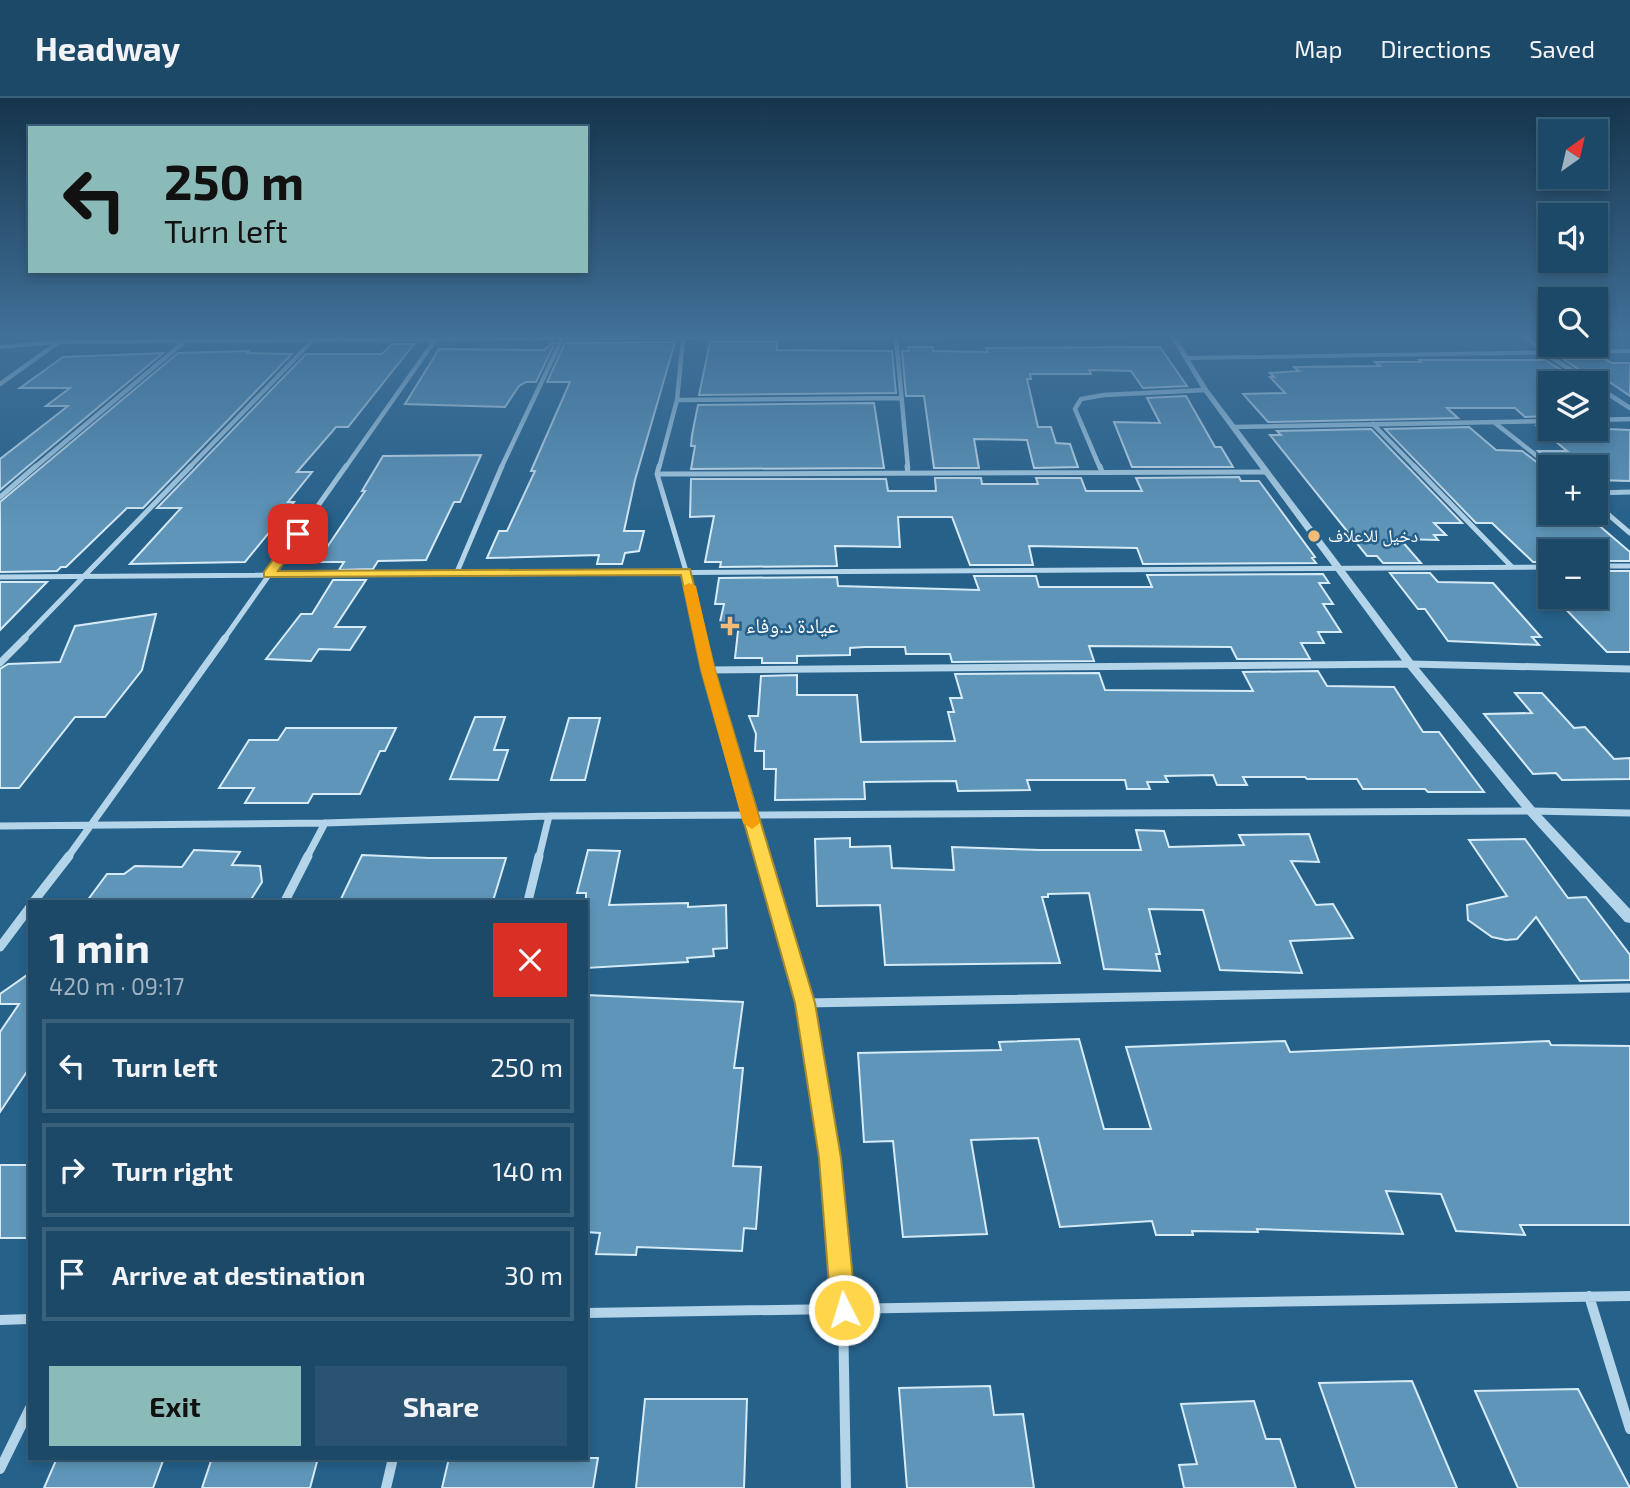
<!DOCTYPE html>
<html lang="en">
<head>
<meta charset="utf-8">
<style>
	body { margin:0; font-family:"Exo 2","Noto Naskh Arabic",sans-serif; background:#295371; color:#f1f3f6; height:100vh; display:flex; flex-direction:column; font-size:26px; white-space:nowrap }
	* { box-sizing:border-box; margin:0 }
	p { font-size:23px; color:#a0b2c0 }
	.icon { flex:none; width:38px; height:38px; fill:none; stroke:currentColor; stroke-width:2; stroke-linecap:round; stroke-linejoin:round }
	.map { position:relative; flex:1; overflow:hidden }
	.panel { position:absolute; left:28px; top:802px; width:560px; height:560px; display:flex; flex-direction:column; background:#1c4968; border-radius:0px; box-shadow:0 4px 10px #0003,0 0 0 2px #3a617c }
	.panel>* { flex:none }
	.banner { position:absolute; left:28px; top:28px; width:560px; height:147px; border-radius:0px; box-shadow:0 4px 10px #0003,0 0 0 2px #3a617c; background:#8bbbb9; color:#111; overflow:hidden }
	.needle { width:46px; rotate:34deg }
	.tools { position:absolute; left:1538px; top:21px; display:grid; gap:14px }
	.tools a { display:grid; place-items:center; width:70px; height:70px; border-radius:0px; background:#1c4968; box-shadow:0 4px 10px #0003,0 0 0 2px #3a617c; font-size:35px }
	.pin { position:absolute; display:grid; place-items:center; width:60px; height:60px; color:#fff; margin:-30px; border-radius:14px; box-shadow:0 4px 10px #0006 }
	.me { position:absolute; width:77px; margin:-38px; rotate:355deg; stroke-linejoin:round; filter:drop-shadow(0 0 5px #0008) }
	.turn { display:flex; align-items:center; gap:24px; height:147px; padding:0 21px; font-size:32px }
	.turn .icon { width:91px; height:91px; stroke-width:2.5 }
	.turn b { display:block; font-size:49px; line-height:60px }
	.round { display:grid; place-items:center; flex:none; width:74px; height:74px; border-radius:0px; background:#295371 }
	.headline { display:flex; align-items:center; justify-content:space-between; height:119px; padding:0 21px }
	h1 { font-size:42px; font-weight:700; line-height:52px }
	.action { display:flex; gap:14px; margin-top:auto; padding:14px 21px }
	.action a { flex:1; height:80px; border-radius:0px; background:#8bbbb9; color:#111; font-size:28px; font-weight:700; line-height:80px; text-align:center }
	.action a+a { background:#295371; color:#f1f3f6 }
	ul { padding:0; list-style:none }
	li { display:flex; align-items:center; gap:21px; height:94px; margin:0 14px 10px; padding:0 7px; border:4px solid #3a617c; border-radius:0px }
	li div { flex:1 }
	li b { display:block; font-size:26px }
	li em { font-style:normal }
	header { display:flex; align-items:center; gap:42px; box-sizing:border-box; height:98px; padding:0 35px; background:#1c4968; border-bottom:2px solid #3a617c }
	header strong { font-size:33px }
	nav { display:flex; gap:38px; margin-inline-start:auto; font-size:24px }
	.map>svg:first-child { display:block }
</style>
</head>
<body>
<header>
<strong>Headway</strong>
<nav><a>Map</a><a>Directions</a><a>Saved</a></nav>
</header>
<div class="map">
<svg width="1630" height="1390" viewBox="0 0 1630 1390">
	<rect width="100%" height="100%" fill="#26618a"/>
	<path fill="#5e95b8" stroke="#d7ebf7" stroke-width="2" d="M777 243V252L892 253 896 295 699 297 710 244Z
		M675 244 635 382 624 433H644L639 453 625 455 622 466H597L599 457 487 460 499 433H507L535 373H531L570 284H547L565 245Z
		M552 245H555L536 284H526L519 288 505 309 405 306 439 251 544 252Z
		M392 246H414L348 329H336L297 374H312L288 404H294L245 464 130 466 181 410H157L306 256H382Z
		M908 249H933V253L988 254 986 250 1160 249 1187 288 1143 290 1131 273 1089 272 1091 276H1030L1031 281H1027L1038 329H1051L1056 345 1070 346 1078 369 1034 370 1027 342 974 341 979 370H934L924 298H906L902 253H909Z
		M249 253 247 255 292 256 143 410H127L66 469H61L57 473 0 474V404L178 255Z
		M163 255 33 364 0 392V361L68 308H46L70 290H20L63 259Z
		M1563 261H1605L1612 265H1630V298L1608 283H1596Z
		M1419 262H1545L1581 284H1550V318L1525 319 1515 310H1447L1458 320 1268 324 1243 296 1285 295 1270 279H1274L1270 275 1299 273 1294 269 1380 268 1375 264H1421Z
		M1186 298 1215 349H1221L1233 369H1132L1114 324 1160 325 1147 300Z
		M874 305 884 370 691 371 695 348H691L692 337 698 307Z
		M1537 328 1630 332V383L1596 382V369H1556L1538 353H1567Z
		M1469 329 1496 352 1522 353 1550 374V382H1547L1550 385V415H1588L1592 418H1588L1630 454V463H1596V453H1587L1581 448H1550V464H1533L1492 425H1476L1385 331Z
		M1371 331 1462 425H1434L1446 437H1434L1438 442 1400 441 1421 465H1383L1377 458H1367L1270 337H1281L1277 333Z
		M481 357 460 404H454L426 462 378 463 373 471 339 472 344 464H317L365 393H362L383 358Z
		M1239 379 1241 383H1259L1315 459 1312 460 1316 465 1143 466 1137 450 1029 448 1033 467H970L952 419H898L900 449 835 448 837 468 720 469 721 464H705L714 418 690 419 691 381H886L888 393H936L935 380H981L982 386H1038L1036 380H1081L1086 393H1142L1136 380Z
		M1596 473H1630V554H1607L1554 499H1596Z
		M1390 475H1430L1438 484 1493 485 1541 539H1532L1539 547 1448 543 1425 511H1418Z
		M1323 476 1329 485H1319L1333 506H1323L1341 534H1318L1324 545H1301L1310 561H1237L1231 549 1089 548 1094 563 952 564 950 556H906L905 549H865L850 550V557L797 558V565H762V560H735L739 524H720L724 506H715L719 480 837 479 838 488 979 492 974 478H1036L1039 489H1152L1147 477Z
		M333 482H366L335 529H365L350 552 319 551 311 563 266 561 301 516H312Z
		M0 484H47L0 532Z
		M156 516 142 572 105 619H75L19 690H0V571L8 566 60 564 75 528Z
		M1318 573 1327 588 1394 589 1423 634H1439L1484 694H1428L1425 691H1363L1357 681H1307L1305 679H1243L1247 687H1217L1213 677 1165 678 1168 684H1147L1150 691H1127L1125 682H1027L1030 692 958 693 956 683 864 684 865 701 775 702 776 671H764V653H755L756 636 749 618H758L761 578 797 577V597H857L861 644 955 643 948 614H954L950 600H962L955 576 1099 575 1105 592 1253 593 1243 574Z
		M1515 595H1542L1574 630 1585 629 1614 661 1630 660V681L1562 682 1556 675 1533 676 1484 616 1532 615Z
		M475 619H505L494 652H508L498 682 450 681Z
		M569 620H600L585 682H551Z
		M286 630H396L385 653H380L360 696H313L308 705H245L254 690H219L249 642H278Z
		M1136 732 1164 733 1169 749 1244 747 1239 737 1309 736 1319 764 1291 763 1316 807 1333 806 1353 840 1290 843 1302 875 1220 872 1203 812 1149 811 1160 856H1156L1160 873 1104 871 1089 795 1048 796V799H1042L1060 865 885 867 880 807 817 808 815 741 850 740V749L890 748 892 770 954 772 952 749 1040 752H1141Z
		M1525 741 1568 800 1586 799 1630 857V882L1580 883 1536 819 1517 841 1506 842 1492 839 1468 822 1467 807 1507 798 1469 742Z
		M194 752 240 754 232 767 260 768 262 784 250 803H87L107 776H124L135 768 182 769Z
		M588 752 620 753 609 807 688 805V809L726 807 727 850 713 851 714 858 687 860 688 864 586 870V795H577Z
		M362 757 429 760H506L493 803H340Z
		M30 875V969L0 1014V934L19 906H0V896Z
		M586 897 743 904 734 970H743L733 1068 761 1069 756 1131 744 1130 742 1153 637 1149 636 1157 596 1156 600 1135 586 1134Z
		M1079 941 1104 1031H1151L1126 949 1285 943 1290 954 1549 943 1551 947 1630 948V1127H1520L1525 1137 1456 1133 1441 1096 1386 1093 1403 1136 1257 1131 1258 1134 1192 1133 1193 1137H1156L1152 1123 1060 1129 1038 1040 971 1042 987 1136 903 1139 893 1043 864 1044 858 955 1001 952 999 944Z
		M0 1067H30V1140H0Z
		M1412 1283 1457 1390H1356L1319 1285Z
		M990 1288 994 1317 1023 1316 1034 1390H907L899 1290Z
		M1578 1291 1630 1390H1518L1475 1293Z
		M645 1301H747L744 1390H636Z
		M1254 1303 1266 1341H1280L1296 1390H1184L1179 1367 1197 1366 1181 1306Z
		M57 1360H164L153 1390H44Z
		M212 1360H318L310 1390H202Z
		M449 1360H598L593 1390H442Z"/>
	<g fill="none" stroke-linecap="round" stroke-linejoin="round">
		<path stroke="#b3d4e9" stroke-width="4.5" d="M1523 235 1544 255 1592 285
			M896 239 908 370
			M336 242 343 235
			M0 286 59 244
			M1596 288 1630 310
			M677 302 901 300
			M1596 322 1630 321
			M1495 325 1551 369
			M1373 326 1416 370
			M1233 329 1550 323
			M34 370 184 244
			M189 370 313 242
			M345 370 435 242
			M501 370 562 241
			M659 370 677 302 683 241
			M1100 370 1075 311 1081 301 1104 297 1205 292"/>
		<path stroke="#b3d4e9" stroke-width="5" d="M659 368 657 376 686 473 701 541
			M907 368 908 375
			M1100 368 1102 374
			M1414 368 1512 469
			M657 376 1266 374
			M1596 395 1630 394
			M0 399 36 368
			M1596 406 1630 435
			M1596 468H1630
			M457 474 502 368
			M0 479 1550 469
			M23 541 191 368
			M224 541 346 368"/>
		<path stroke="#b3d4e9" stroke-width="7" d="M701 540 763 759
			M0 565 25 540
			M708 572 1410 566 1630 571
			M0 728 325 725 549 718 1531 713 1630 715
			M68 759 225 540
			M307 759 325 725
			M539 759 549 718"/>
		<path stroke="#b3d4e9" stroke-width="9" d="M762 758 805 905 826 1037
			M34 803 69 758
			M285 803 308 758
			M528 803 539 758
			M0 849 30 809
			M805 905 1630 890"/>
		<path stroke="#b3d4e9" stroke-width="10" d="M826 1035 843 1212 846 1390
			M1589 1198 1630 1331
			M586 1215 1630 1198
			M0 1222 30 1221
			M0 1371 30 1310
			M386 1390 393 1360"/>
		<path fill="#b3d4e9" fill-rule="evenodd" d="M1101 235H1367L1364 237 1176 238 1188 258 1630 251V255L1190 262 1208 291 1414 564 1535 710 1630 811V825L1625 824 1527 716 1406 568 1203 293 1170 238 59 246 0 251V247L59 242Z"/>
	</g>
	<linearGradient id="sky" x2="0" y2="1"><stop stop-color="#15354c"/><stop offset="0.55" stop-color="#417098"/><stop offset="1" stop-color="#417098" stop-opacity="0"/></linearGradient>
	<rect width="1630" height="430" fill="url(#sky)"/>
	<path fill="#ffd54a" stroke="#a68a30" stroke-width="2" d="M298 432 304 436 278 473 690 471 715 572 815 905 841 1060 856 1212 852 1220 844 1224 835 1220 831 1212 819 1060 795 905 701 572 681 477 264 479V474L294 433Z"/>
	<path fill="#f59e0b" d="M689 485 696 488 715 572 760 725 752 731 743 725 701 572 683 488Z"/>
	<g fill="#f3bb78" stroke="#26618a" stroke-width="2.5">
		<circle cx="1314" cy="438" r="7"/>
		<path d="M726.5 517.5h7v7h7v7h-7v7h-7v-7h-7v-7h7z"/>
	</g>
	<g text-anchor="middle" stroke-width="5" stroke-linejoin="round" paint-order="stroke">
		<g font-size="18" fill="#fff" stroke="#26618a" text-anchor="start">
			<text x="1328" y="444">دخيل للاعلاف</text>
		</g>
		<g font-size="21" fill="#fff" stroke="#26618a" text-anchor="start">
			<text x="746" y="535">عيادة د.وفاء</text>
		</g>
	</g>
</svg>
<div class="tools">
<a><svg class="needle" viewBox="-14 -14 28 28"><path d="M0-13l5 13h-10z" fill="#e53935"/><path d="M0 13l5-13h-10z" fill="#a0b2c0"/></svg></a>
<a><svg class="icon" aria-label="sound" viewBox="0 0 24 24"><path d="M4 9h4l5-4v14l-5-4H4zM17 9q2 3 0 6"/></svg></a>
<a><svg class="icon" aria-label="search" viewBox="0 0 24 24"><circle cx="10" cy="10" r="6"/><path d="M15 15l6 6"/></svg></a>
<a><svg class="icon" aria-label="layers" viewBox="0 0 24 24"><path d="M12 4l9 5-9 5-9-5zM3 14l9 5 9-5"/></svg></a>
<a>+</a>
<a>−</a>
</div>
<div class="pin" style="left:298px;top:436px;background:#d93025"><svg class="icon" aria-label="arrive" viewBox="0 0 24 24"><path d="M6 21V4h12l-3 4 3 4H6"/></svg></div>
<svg class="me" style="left:844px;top:1212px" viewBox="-20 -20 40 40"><circle r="17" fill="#ffd54a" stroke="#fff" stroke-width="3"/><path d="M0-11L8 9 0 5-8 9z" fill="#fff"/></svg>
<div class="banner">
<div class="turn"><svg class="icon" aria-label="left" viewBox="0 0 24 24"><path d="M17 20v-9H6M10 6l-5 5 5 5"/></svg><div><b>250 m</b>Turn left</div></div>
</div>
<section class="panel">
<div class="headline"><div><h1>1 min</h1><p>420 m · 09:17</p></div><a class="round" style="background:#d93025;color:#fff"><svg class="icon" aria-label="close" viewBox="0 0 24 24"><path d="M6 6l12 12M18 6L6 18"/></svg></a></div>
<ul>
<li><svg class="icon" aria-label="left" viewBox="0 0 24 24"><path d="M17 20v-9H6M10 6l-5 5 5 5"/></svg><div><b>Turn left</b></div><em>250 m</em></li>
<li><svg class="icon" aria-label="right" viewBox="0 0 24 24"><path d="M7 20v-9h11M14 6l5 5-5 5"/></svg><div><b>Turn right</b></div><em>140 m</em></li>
<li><svg class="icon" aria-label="arrive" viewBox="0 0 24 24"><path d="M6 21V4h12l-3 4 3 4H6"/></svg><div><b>Arrive at destination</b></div><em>30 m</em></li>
</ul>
<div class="action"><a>Exit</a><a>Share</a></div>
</section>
</div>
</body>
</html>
